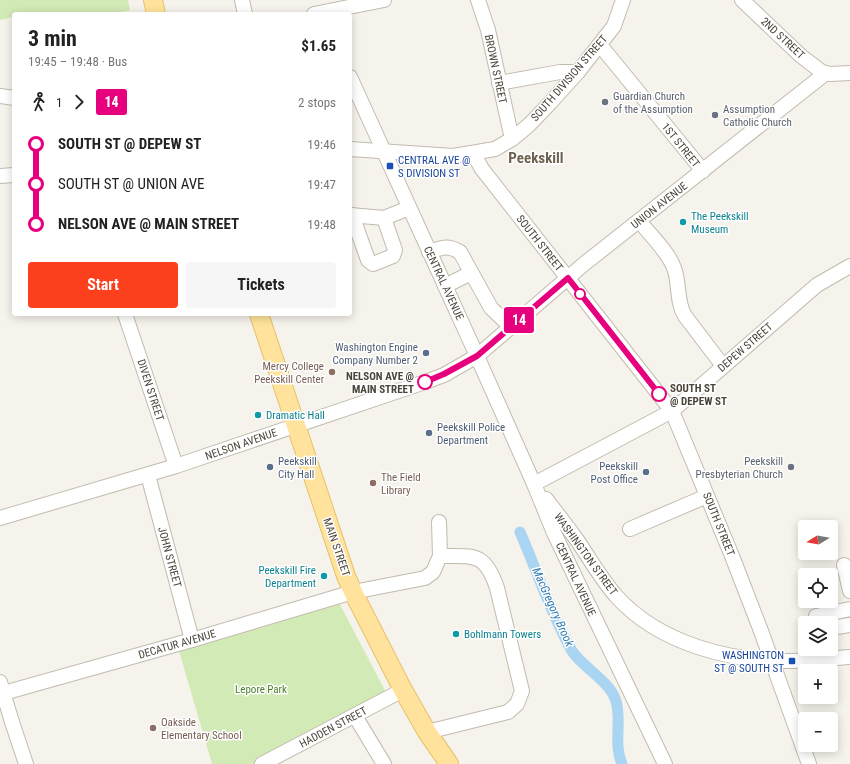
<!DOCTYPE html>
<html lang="en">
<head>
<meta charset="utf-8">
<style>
  :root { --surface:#fff; --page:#f6f6f6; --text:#222; --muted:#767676; --accent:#fc3f1d }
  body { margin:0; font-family:"Roboto Condensed",sans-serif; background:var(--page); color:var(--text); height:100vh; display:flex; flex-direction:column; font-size:15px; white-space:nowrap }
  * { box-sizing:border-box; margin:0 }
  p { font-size:13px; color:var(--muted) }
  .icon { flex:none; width:22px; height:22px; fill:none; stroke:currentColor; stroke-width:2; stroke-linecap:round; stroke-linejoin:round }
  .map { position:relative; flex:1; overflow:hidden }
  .details { position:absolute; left:12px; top:12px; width:340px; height:304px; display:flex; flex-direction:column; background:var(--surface); border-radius:4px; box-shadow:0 2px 10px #0003 }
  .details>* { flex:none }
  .badge { padding:0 8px; border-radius:3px; font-size:14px; line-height:26px }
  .needle { width:26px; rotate:259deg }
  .controls { position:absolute; left:798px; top:520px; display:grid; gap:8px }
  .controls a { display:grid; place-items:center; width:40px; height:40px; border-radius:4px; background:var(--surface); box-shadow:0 2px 10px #0003; font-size:20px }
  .map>.badge { position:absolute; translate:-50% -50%; box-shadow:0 0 0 2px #fff }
  .legs { display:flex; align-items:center; gap:6px; height:44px; padding:0 16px; font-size:13px }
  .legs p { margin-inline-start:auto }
  .overview { display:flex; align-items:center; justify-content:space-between; height:68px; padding:0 16px }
  h1 { font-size:22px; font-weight:700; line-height:30px }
  .primary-button { display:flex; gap:8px; margin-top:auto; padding:8px 16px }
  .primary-button a { flex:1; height:46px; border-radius:4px; background:var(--accent); color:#fff; font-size:16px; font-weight:700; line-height:46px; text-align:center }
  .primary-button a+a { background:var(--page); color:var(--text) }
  ul { padding:0 16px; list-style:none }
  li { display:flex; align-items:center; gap:14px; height:40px; font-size:15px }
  li i { display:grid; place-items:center; width:6px; height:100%; margin:0 5px; background:currentColor }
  li i::after { content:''; width:10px; height:10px; margin:-5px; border:3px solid; border-radius:50%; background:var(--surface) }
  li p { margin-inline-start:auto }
  li:first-child i { background:linear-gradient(#0000 50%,currentColor 0) }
  li:last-child i { background:linear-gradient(currentColor 50%,#0000 0) }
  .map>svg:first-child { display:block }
</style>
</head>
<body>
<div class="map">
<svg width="850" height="764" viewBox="0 0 850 764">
  <rect width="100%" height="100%" fill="#f6f3ec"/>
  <!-- green -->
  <g fill="#d2eab5">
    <polygon points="0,0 128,0 130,10 114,14 14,14 14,17 0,20"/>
    <polygon points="336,597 389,698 261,764 212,764 177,644"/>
  </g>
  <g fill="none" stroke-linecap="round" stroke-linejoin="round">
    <!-- canal -->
    <path stroke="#a9d4f2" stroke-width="11" d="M520,532c17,39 31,82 52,119 10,16 38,30 44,50 6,21 -3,43 6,63"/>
    <!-- minor casing -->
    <g stroke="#c2bbae" stroke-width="16">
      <g id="minor">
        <polyline points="242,0 245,14"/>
        <polyline points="478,0 488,30 512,139"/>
        <polyline points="742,0 801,56 822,72 830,74 850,73"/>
        <polyline points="314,14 384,0"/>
        <polyline points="600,45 703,171"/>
        <polyline points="350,77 477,356 534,484 554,533 665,764"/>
        <polyline points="499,83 560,72 578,72"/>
        <polyline points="0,96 14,98"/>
        <polyline points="350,149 453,156 495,149 512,139 529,125 550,103 578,72 614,26 623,0"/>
        <polyline points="473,153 482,169 672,411 732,556 761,631 809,764"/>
        <polyline points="0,176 14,175"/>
        <polyline points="350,215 384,218 409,208"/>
        <polyline points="352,215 368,260 373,264 393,256 395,250 384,218"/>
        <path d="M639,221c10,12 30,32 35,47 6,15 2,34 11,48l38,50"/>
        <path d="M429,252c14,-5 19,-7 31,0l31,56 20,19"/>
        <polyline points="445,286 471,273"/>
        <polyline points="125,314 176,466"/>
        <polyline points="148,475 192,640"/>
        <polyline points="534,484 672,411 817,285 850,266"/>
        <path d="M546,499c10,13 21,27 31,41 13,19 24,39 40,57 43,47 114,65 175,64 19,0 39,-3 58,-4"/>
        <polyline points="0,518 176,466 425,382 444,375 477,356 584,264 826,73"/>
        <polyline points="630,529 707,496"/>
        <polyline points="844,565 850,591"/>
        <polyline points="817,623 816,616 850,609"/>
        <polyline points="831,628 850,625"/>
        <polyline points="0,682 12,722 26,764"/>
        <polyline points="0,694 192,640 353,592 425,578 433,572 440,556"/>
        <polyline points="355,716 384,764"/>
        <path d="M427,732l81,-20 9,-8 5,-13 -25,-103c-12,-36 -23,-32 -57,-32l-1,-34"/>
        <polyline points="262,764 403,690"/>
      </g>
    </g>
    <!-- major casing -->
    <g stroke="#e6c16a" stroke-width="20">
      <g id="major">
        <polyline points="153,0 156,14"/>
        <polyline points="259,314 346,576 353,592 403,690 427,732 449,764"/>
      </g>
    </g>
    <!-- minor -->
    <use href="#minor" stroke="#fff" stroke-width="14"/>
    <!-- major -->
    <use href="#major" stroke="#ffe39c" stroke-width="18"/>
  </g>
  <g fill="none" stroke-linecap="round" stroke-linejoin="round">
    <!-- line-1 casing -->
    <g stroke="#fff" stroke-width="9">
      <polyline id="line-1" points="425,382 444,374 477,356 568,278 659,394"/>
    </g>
    <!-- line-1 -->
    <use href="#line-1" stroke="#e6007e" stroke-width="6"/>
  </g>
  <!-- markers -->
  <g fill="#6b7280" stroke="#fff" stroke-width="1.5">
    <circle cx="605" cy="102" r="4"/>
    <circle cx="715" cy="115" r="4"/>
    <circle cx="791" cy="467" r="4"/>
  </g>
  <g fill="#1a4fb4" stroke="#fff" stroke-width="1.5">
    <rect x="386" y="162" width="8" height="8" rx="2"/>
    <rect x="788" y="657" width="8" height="8" rx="2"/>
  </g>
  <g fill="#0f9aa8" stroke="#fff" stroke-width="1.5">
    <circle cx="683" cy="222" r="4"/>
    <circle cx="258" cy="415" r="4"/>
    <circle cx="324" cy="576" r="4"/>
    <circle cx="456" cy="634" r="4"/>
  </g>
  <g fill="#fff" stroke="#e6007e" stroke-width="2">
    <circle cx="580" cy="294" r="5"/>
    <circle cx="425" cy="382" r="7"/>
    <circle cx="659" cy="394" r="7"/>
  </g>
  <g fill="#5c6f8a" stroke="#fff" stroke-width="1.5">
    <circle cx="426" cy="353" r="4"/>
    <circle cx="429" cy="433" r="4"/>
    <circle cx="270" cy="467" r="4"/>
    <circle cx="646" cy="472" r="4"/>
  </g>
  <g fill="#8d6e63" stroke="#fff" stroke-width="1.5">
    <circle cx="332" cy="372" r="4"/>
    <circle cx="373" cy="483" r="4"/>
    <circle cx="153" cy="728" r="4"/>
  </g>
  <g text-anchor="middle" stroke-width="3" stroke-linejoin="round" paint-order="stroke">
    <!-- street labels -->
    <g font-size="11" fill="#4b4439" stroke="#fff">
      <text transform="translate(783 38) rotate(43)" y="4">2ND STREET</text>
      <text transform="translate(496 69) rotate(78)" y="4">BROWN STREET</text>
      <text transform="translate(569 78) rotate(-49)" y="4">SOUTH DIVISION STREET</text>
      <text transform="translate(681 145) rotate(51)" y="4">1ST STREET</text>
      <text transform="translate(659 205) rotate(-38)" y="4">UNION AVENUE</text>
      <text transform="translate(540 243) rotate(52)" y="4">SOUTH STREET</text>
      <text transform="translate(444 283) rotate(65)" y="4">CENTRAL AVENUE</text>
      <text transform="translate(745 347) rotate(-41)" y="4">DEPEW STREET</text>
      <text transform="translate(151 390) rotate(72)" y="4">DIVEN STREET</text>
      <text transform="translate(241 444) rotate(-19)" y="4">NELSON AVENUE</text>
      <text transform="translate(719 524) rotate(68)" y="4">SOUTH STREET</text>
      <text transform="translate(337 547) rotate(71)" y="4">MAIN STREET</text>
      <text transform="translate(586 554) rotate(54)" y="4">WASHINGTON STREET</text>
      <text transform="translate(170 557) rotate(75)" y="4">JOHN STREET</text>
      <text transform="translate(576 579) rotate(65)" y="4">CENTRAL AVENUE</text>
      <text transform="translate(177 644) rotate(-16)" y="4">DECATUR AVENUE</text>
      <text transform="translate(333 727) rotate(-28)" y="4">HADDEN STREET</text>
    </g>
    <!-- worship labels -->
    <g font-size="11" fill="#5b616d" stroke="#fff" text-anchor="start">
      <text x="613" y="100">Guardian Church<tspan x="613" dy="13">of the Assumption</tspan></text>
      <text x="723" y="113">Assumption<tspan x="723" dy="13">Catholic Church</tspan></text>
      <text x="783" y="465" text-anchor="end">Peekskill<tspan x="783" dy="13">Presbyterian Church</tspan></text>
    </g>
    <!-- transit labels -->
    <g font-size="11" fill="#164399" stroke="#fff" text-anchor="start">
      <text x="398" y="164">CENTRAL AVE @<tspan x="398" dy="13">S DIVISION ST</tspan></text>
      <text x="784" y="659" text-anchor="end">WASHINGTON<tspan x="784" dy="13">ST @ SOUTH ST</tspan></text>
    </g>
    <!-- culture labels -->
    <g font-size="11" fill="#0d838f" stroke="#fff" text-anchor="start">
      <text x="691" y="220">The Peekskill<tspan x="691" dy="13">Museum</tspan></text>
      <text x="266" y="419">Dramatic Hall</text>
      <text x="316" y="574" text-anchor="end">Peekskill Fire<tspan x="316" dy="13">Department</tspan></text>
      <text x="464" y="638">Bohlmann Towers</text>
    </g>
    <!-- service labels -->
    <g font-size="11" fill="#4e5e75" stroke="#fff" text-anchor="end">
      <text x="418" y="351">Washington Engine<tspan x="418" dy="13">Company Number 2</tspan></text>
      <text x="437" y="431" text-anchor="start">Peekskill Police<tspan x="437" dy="13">Department</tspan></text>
      <text x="278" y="465" text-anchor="start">Peekskill<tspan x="278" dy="13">City Hall</tspan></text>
      <text x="638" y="470">Peekskill<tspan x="638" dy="13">Post Office</tspan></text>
    </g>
    <!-- education labels -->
    <g font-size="11" fill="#785e54" stroke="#fff" text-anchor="start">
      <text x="324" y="370" text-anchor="end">Mercy College<tspan x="324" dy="13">Peekskill Center</tspan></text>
      <text x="381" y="481">The Field<tspan x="381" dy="13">Library</tspan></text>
      <text x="161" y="726">Oakside<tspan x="161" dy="13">Elementary School</tspan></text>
    </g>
    <!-- stop labels -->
    <g font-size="11" font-weight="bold" fill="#4b4439" stroke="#fff" text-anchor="end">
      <text x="414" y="380">NELSON AVE @<tspan x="414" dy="13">MAIN STREET</tspan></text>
      <text x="670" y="392" text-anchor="start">SOUTH ST<tspan x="670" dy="13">@ DEPEW ST</tspan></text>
    </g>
    <!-- park labels -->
    <g font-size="11" fill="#4a7f2a" stroke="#fff">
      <text x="261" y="693">Lepore Park</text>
    </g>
    <!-- water labels -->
    <g font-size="12" font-style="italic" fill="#2e7ab2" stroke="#fff">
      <text transform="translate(553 607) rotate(66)" y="4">MacGregory Brook</text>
    </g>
    <!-- district labels -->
    <g font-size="15" font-weight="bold" fill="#6e6250" stroke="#fff">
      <text x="536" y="163">Peekskill</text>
    </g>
  </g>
</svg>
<div class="controls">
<a><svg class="needle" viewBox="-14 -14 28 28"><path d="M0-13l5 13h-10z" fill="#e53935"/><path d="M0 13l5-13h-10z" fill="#767676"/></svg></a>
<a><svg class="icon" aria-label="locate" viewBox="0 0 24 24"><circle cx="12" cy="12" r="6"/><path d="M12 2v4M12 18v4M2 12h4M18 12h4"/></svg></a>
<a><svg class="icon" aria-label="layers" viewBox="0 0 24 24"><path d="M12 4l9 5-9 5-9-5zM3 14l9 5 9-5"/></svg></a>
<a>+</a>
<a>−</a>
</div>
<b class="badge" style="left:519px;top:320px;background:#e6007e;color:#fff">14</b>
<section class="details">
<div class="overview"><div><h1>3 min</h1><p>19:45 – 19:48 · Bus</p></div><b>$1.65</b></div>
<div class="legs"><svg class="icon" aria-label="walk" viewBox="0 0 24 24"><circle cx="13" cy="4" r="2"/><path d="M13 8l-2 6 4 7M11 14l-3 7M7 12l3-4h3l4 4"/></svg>1<svg class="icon" aria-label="forward" viewBox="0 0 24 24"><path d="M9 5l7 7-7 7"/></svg><b class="badge" style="background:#e6007e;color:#fff">14</b><p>2 stops</p></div>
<ul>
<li><i style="color:#e6007e"></i><b>SOUTH ST @ DEPEW ST</b><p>19:46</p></li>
<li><i style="color:#e6007e"></i><span>SOUTH ST @ UNION AVE</span><p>19:47</p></li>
<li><i style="color:#e6007e"></i><b>NELSON AVE @ MAIN STREET</b><p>19:48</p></li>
</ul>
<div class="primary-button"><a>Start</a><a>Tickets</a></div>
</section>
</div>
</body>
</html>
